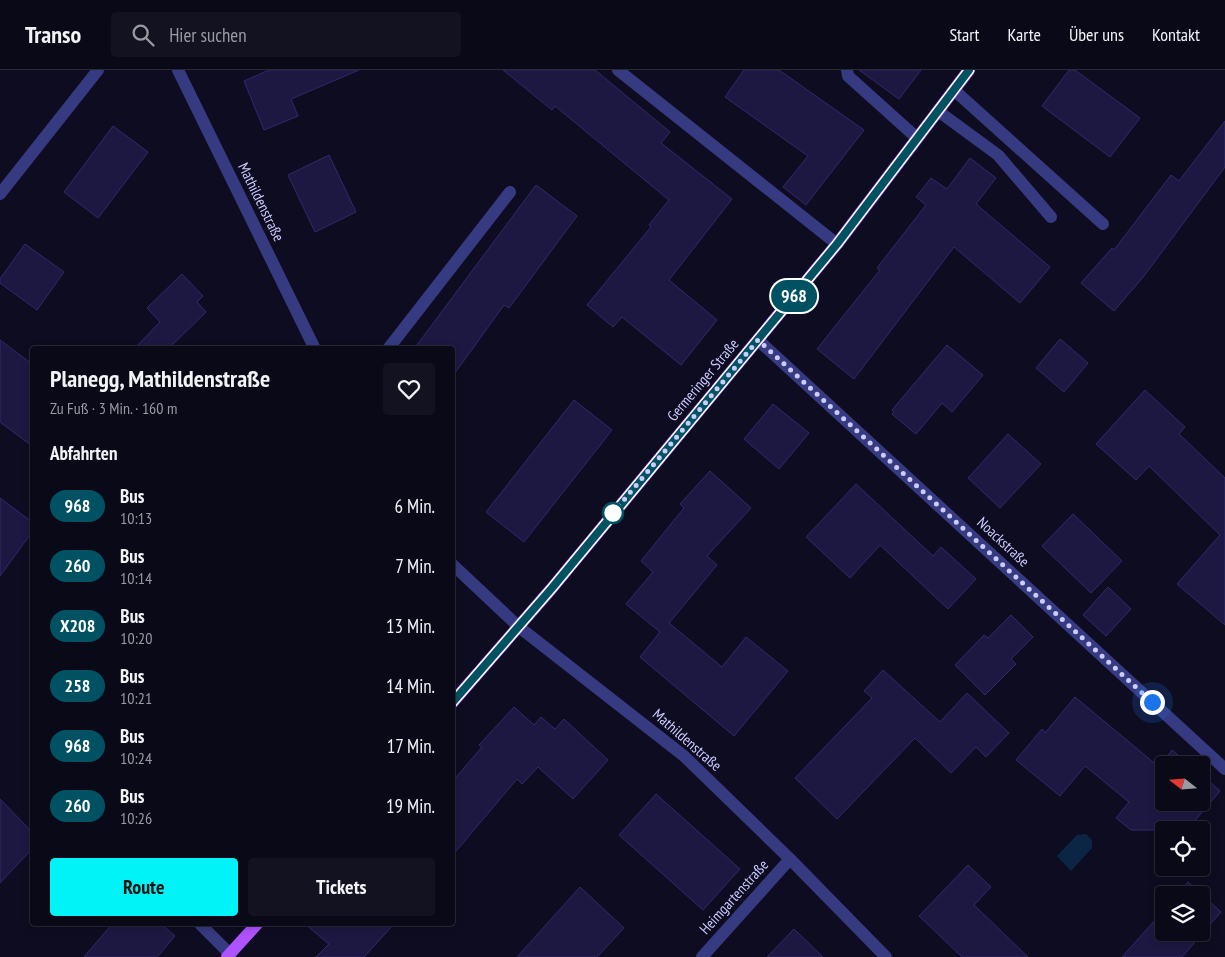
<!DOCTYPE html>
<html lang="de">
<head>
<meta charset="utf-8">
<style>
  :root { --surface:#0a0918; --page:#131221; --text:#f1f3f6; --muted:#999aa2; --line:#2a2a37; --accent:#00f3f6 }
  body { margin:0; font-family:"PT Sans Narrow",sans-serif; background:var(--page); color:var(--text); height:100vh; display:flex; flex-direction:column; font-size:19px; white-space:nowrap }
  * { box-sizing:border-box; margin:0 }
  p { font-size:16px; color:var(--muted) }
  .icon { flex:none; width:28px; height:28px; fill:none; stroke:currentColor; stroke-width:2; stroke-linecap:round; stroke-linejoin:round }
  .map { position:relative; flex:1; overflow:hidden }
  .panel { position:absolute; left:30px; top:276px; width:425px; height:580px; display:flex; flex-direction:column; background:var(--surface); border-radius:5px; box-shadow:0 2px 8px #0003,0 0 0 1px var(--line) }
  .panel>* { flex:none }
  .badge { padding:0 10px; border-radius:16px; font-size:18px; line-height:32px }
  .needle { width:32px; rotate:287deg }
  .tools { position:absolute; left:1155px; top:686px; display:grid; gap:10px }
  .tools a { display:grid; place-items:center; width:55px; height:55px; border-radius:5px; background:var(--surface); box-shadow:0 2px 8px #0003,0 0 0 1px var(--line); font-size:25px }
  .you { position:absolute; width:25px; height:25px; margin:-12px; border:4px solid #fff; border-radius:50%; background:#1a73e8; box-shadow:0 0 0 8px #1a73e833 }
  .map>.badge { position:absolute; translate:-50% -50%; box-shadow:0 0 0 2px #fff }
  h2 { padding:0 20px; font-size:19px; line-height:45px }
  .round { display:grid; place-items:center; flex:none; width:52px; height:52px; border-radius:5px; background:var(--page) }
  .summary { display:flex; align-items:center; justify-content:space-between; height:85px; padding:0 20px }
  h1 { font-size:24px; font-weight:600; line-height:38px }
  .cta { display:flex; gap:10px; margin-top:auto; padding:10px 20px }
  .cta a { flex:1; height:58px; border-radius:5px; background:var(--accent); color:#111; font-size:20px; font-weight:600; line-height:58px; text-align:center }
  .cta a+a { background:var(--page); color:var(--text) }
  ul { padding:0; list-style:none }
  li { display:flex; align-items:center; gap:15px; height:60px; padding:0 20px }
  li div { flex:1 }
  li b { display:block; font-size:19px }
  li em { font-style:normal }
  li .badge { min-width:55px; font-weight:700; text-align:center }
  header { display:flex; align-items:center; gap:30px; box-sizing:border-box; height:70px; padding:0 25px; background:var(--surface); border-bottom:1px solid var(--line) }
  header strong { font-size:24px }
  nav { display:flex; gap:28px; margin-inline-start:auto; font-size:18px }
  .search { width:350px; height:45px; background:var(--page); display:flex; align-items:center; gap:12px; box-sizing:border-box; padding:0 18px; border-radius:5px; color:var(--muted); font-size:19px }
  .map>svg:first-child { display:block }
</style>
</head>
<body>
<header>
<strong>Transo</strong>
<div class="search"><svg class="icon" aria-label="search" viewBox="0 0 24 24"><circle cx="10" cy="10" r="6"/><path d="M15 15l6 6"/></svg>Hier suchen</div>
<nav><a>Start</a><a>Karte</a><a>Über uns</a><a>Kontakt</a></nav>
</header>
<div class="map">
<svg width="1225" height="887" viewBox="0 0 1225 887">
  <rect width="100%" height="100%" fill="#0e0c20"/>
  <!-- water -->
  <polygon fill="#0b2645" points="1086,764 1092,770 1092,778 1071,801 1057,786 1077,765"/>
  <!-- building -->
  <g fill="#1c1841" stroke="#31296e">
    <polygon points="269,0 359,0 291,29 298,46 264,60 244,11"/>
    <polygon points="503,0 595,0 670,62 661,73 732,129 669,210 717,250 681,295 622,247 613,257 587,235 651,157 649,155 669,130 555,36 552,40"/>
    <polygon points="744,0 779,0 864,60 806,135 783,117 808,86 725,27"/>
    <polygon points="859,0 921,0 899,29"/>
    <polygon points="1069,0 1075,0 1140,48 1110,87 1042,36"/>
    <polygon points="1225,51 1225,97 1144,206 1114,241 1081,213 1112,178 1114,180 1171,105 1179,111"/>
    <polygon points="113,56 148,82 98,148 64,122"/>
    <polygon points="329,85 356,142 315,162 288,105"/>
    <polygon points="970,88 996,108 976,134 1050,197 1020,233 954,177 854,309 817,279 880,200 877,198 926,135 916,127 931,108 947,119"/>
    <polygon points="536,115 577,146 509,238 504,235 452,307 452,279 414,279"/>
    <polygon points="25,174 64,202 37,240 0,213 0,209"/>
    <polygon points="182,204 203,226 197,232 206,242 168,279 134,279 160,252 147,238"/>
    <polygon points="1060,269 1088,293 1064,322 1036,298"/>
    <polygon points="0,270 32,294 32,376 0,352"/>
    <polygon points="947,275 983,305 952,342 942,333 916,364 892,344 894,341 892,340"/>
    <polygon points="1145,320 1185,357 1179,364 1225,408 1225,555 1177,514 1220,465 1149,396 1136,410 1096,374"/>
    <polygon points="574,330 612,360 524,472 486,442"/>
    <polygon points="773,334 809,363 779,399 744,369"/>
    <polygon points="1008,364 1041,394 1000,438 968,408"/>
    <polygon points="710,401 751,438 707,486 717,495 669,553 722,597 746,567 788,601 734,666 640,587 660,562 626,534 653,502 641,491 684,438 680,434"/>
    <polygon points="856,414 933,486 941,477 976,509 948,539 880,475 850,508 806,467"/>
    <polygon points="0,428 32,452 32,462 0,506"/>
    <polygon points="1073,444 1122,491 1091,523 1042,476"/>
    <polygon points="1108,517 1131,539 1106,566 1083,545"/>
    <polygon points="1011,545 1033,567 1011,589 1016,594 985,625 955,595 984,565 988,568"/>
    <polygon points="883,600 940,652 967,623 1009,663 986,687 976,677 951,703 915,668 837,749 795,708 872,628 864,621"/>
    <polygon points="1075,627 1159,697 1172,680 1190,695 1164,695 1164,732 1201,732 1201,704 1220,721 1187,760 1131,760 1116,748 1129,732 1085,696 1060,726 1016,690 1042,659 1045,663"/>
    <polygon points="514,637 534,655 541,647 555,659 564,649 608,690 573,729 538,697 522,714 517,709 452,786 452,712 482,677 479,675"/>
    <polygon points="656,724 740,799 703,840 619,765"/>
    <polygon points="0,729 32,762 32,779 0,813"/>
    <polygon points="968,795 991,817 974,835 1028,887 962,887 919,846"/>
    <polygon points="1188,812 1221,842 1182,887 1122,887 1164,840 1164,862 1201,862 1201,825 1177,825"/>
    <polygon points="580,817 624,858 597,887 517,887"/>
    <polygon points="112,854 161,854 175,866 157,887 84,887"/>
    <polygon points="305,854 394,854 364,887 316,887 329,874"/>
    <polygon points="794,859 823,887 767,887"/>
  </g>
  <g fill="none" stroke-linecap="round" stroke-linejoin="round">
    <!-- minor -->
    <g stroke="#363a80" stroke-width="12">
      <polyline points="178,0 315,279"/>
      <polyline points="618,0 837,174"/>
      <polyline points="847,0 848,6 917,68"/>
      <polyline points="954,20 1103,154"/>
      <polyline points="938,41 998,85 1051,147"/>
      <polyline points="0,124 98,0"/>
      <polyline points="758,270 1225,699"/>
      <polyline points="388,279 510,122"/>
      <polyline points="452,494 519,557 684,686 790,789 886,887"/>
      <polyline points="200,854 230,884"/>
      <polyline points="702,887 790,789"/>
    </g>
    <!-- major -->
    <g stroke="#af52ff" stroke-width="12">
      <polyline points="452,633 552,518 837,174 969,0"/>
      <polyline points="227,887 257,854"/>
    </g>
  </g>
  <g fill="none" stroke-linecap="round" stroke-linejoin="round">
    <!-- line casing -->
    <g stroke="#fff" stroke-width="11">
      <polyline id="line" points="452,633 552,518 837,174 969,0"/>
    </g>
    <!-- line -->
    <use href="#line" stroke="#005262" stroke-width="8"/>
    <!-- walk -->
    <polyline stroke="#cccbff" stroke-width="5" stroke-dasharray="0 9" points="613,443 758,270 1152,632"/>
  </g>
  <!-- markers -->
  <circle fill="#fff" stroke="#005262" stroke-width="2.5" cx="613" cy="443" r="10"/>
  <g text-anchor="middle" stroke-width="5" stroke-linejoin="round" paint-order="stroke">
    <!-- street labels -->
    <g font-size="15" fill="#cccbff" stroke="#0e0c20">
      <text transform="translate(261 132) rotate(64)" y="5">Mathildenstraße</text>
      <text transform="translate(703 310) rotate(-50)" y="5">Germeringer Straße</text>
      <text transform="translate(1003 472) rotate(43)" y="5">Noackstraße</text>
      <text transform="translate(687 670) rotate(41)" y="5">Mathildenstraße</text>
      <text transform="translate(734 827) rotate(-48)" y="5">Heimgartenstraße</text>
    </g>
  </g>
</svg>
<div class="tools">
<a><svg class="needle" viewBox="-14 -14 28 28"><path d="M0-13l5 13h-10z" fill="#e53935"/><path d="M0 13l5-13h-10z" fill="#999aa2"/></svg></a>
<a><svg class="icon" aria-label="locate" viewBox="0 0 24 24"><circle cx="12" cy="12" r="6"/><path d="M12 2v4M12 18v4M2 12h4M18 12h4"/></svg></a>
<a><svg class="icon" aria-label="layers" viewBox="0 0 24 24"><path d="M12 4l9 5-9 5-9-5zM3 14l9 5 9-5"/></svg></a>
</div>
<div class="you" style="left:1152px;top:632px"></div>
<b class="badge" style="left:794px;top:226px;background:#005262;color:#fff">968</b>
<section class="panel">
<div class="summary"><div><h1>Planegg, Mathildenstraße</h1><p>Zu Fuß · 3 Min. · 160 m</p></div><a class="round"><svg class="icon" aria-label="heart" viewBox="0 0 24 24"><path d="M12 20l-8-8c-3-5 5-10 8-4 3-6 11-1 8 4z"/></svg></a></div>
<h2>Abfahrten</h2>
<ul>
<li><span class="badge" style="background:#005262;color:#fff">968</span><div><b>Bus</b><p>10:13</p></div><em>6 Min.</em></li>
<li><span class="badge" style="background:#005262;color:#fff">260</span><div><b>Bus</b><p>10:14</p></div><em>7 Min.</em></li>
<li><span class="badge" style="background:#005262;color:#fff">X208</span><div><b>Bus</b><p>10:20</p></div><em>13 Min.</em></li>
<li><span class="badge" style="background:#005262;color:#fff">258</span><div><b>Bus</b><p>10:21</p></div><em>14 Min.</em></li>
<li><span class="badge" style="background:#005262;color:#fff">968</span><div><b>Bus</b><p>10:24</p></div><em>17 Min.</em></li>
<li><span class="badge" style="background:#005262;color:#fff">260</span><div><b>Bus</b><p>10:26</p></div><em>19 Min.</em></li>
</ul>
<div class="cta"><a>Route</a><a>Tickets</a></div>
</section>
</div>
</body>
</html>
